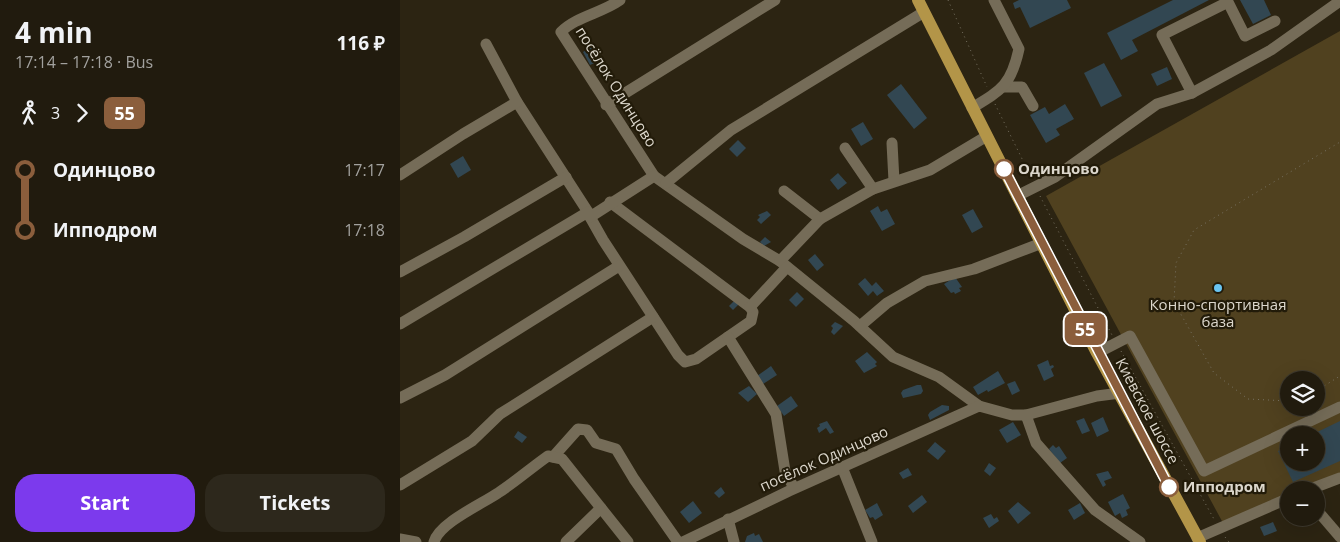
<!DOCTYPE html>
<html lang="en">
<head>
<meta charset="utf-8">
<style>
  :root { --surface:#211b0e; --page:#2d281c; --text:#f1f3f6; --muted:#a2a19e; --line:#3e392e; --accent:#7c3aed }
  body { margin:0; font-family:"Open Sans",sans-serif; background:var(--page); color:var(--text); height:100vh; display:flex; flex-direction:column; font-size:19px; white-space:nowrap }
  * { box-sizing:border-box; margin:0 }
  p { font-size:16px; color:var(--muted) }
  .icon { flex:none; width:28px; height:28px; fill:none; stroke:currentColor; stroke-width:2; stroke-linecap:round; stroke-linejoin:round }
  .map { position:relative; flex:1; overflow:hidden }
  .side { display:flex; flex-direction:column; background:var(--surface); width:400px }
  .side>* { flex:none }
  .badge { padding:0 10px; border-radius:8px; font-size:18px; line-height:32px }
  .buttons { position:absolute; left:880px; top:371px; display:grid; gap:10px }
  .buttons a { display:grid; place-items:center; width:45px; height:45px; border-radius:50%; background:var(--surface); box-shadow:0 5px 20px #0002,0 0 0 1px var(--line); font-size:25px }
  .map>.badge { position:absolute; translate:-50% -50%; box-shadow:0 0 0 2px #fff }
  .legs { display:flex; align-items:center; gap:8px; height:55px; padding:0 15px; font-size:16px }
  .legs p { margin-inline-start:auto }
  .overview { display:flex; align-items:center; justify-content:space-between; height:85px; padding:0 15px }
  h1 { font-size:28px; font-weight:700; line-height:38px }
  .cta { display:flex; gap:10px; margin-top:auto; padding:10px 15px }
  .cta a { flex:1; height:58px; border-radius:20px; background:var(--accent); color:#fff; font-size:20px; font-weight:700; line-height:58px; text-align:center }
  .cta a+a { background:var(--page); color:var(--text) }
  ul { padding:0 15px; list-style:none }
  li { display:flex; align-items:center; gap:18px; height:60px; font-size:19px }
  li i { display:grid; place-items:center; width:8px; height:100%; margin:0 6px; background:currentColor }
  li i::after { content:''; width:12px; height:12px; margin:-6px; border:4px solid; border-radius:50%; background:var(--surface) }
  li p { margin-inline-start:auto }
  li:first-child i { background:linear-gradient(#0000 50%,currentColor 0) }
  li:last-child i { background:linear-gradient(currentColor 50%,#0000 0) }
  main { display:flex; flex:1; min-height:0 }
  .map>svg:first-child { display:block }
</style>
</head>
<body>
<main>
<section class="side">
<div class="overview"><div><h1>4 min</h1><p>17:14 – 17:18 · Bus</p></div><b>116 ₽</b></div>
<div class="legs"><svg class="icon" aria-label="walk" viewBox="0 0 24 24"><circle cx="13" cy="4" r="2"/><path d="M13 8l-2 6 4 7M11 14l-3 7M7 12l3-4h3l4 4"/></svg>3<svg class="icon" aria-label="forward" viewBox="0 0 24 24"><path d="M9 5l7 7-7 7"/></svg><b class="badge" style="background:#8b5e3c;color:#fff">55</b></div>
<ul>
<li><i style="color:#8b5e3c"></i><b>Одинцово</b><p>17:17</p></li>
<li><i style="color:#8b5e3c"></i><b>Ипподром</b><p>17:18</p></li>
</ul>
<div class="cta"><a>Start</a><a>Tickets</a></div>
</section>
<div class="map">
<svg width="940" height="542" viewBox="0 0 940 542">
  <rect width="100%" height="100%" fill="#2c2412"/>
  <!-- green -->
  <path fill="#50411f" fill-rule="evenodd" d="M940,31v443l-37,16h-14v6l-66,27 -177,-327zM889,380h27v28h-27zM889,435h27v27h-27z"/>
  <!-- building -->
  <g fill="#324752">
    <polygon points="619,0 667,0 671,8 630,28 620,7 615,9 613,3"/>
    <polygon points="773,0 809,0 732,40 738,51 721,60 707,33"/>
    <polygon points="840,0 864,0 871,15 853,24"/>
    <polygon points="191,47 199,61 190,65 183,52"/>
    <polygon points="704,63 722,96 701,107 684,73"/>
    <polygon points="767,67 772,79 757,86 751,74"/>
    <polygon points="501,84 527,118 514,129 487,95"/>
    <polygon points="665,104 674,119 656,129 660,135 646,143 630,115 645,107 649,114"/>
    <polygon points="463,122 473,139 461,146 451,129"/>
    <polygon points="338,140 346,148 337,157 329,149"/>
    <polygon points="63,156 71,170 58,178 50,164"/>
    <polygon points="438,173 447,183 438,190 430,180"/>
    <polygon points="478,206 481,212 487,209 495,224 482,231 470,211"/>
    <polygon points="573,209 583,227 572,233 562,215"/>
    <polygon points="367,211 371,215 361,224 357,220 360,217 358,215"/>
    <polygon points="365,237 371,242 364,246 360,242"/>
    <polygon points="415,254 424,265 417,271 408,260"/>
    <polygon points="555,277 562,287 559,288 561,291 555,294 554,292 551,293 544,284"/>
    <polygon points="465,278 472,286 476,282 484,291 477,296 473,291 468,296 458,284"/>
    <polygon points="397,292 404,299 396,307 389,300"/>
    <polygon points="336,299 340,303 333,310 329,306"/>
    <polygon points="435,322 443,326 434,335 431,332 433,328 431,326"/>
    <polygon points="467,352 477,362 475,364 477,366 464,373 455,361"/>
    <polygon points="648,360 650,366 653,365 654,367 651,369 654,376 644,381 637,365"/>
    <polygon points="371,366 377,375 363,384 357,376"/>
    <polygon points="598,371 605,383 588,392 587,390 578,395 573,387"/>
    <polygon points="615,381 620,391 612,395 607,384"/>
    <polygon points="517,385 521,385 523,391 521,394 503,398 501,393 503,390"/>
    <polygon points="349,386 357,394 348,402 338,393"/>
    <polygon points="391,396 398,406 384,416 377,406"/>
    <polygon points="542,405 549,406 549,410 530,420 528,415 530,412"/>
    <polygon points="703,417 709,431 697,437 691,423"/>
    <polygon points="684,418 690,431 682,434 676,421"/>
    <polygon points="427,421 434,432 430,434 426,428 419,433 417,428 420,426 419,424"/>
    <polygon points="940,421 940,461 893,482 878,451 889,446 889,462 916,462 916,435 911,435"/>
    <polygon points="613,422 621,435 607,443 599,430"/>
    <polygon points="118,431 127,437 122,443 114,437"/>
    <polygon points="535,442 546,451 538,460 527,451"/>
    <polygon points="653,445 656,448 659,446 667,458 660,463 649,449"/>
    <polygon points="589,463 596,468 590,476 584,471"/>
    <polygon points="508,468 512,475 503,479 499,473"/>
    <polygon points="708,471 712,478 704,481 706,485 703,487 696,474"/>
    <polygon points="321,487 325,493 319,498 314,493"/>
    <polygon points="723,494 730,508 726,510 728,515 722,518 720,513 715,516 708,502"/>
    <polygon points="522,495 527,502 513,513 508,506"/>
    <polygon points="293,501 302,513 289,523 280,512"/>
    <polygon points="618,502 631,513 618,524 608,511"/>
    <polygon points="477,503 483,515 475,520 473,517 470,518 465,510"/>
    <polygon points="680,503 685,513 674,520 668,510"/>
    <polygon points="591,514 594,519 597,517 599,521 589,528 583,518"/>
    <polygon points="873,522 877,531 864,536 860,527"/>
    <polygon points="354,533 355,536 359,534 363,542 345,542 347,536"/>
  </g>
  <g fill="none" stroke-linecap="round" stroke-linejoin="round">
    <!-- path -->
    <g stroke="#787263" stroke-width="1" stroke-dasharray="1 4" stroke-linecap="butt">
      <polyline points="548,0 587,87"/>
      <polyline points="595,104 631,177"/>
      <polyline points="640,196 712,335"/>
      <polyline points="721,351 815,521"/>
      <polyline points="916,391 940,376"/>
      <polyline points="889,401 848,399 814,373 774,302 776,263 794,230 940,142"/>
      <polyline points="825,537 829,542"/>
    </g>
    <!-- minor -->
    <g stroke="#756c58" stroke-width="11">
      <path d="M220,0c-18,13 -45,17 -59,32l93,144 89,63 37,22 74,60 39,36 46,20 40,29"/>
      <polyline points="604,87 622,87 633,106"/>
      <polyline points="792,93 762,35 828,2 845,36 875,21"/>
      <polyline points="117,102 188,212"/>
      <polyline points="206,105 375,0"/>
      <path d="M572,108c30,-18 39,-23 47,-59l-25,-49"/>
      <polyline points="492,143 494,181"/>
      <polyline points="445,148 473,189"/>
      <polyline points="0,175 63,134 117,102 86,44"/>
      <polyline points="266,183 331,130 524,12"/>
      <polyline points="384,191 420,219"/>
      <polyline points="617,196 655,177 757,104 792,93 871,50 940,1"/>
      <polyline points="190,217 203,240 278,355 285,362 296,359 351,321 353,312 350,307 210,202"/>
      <polyline points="380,261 420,219 473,189 530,170 587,136"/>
      <polyline points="0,272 64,237 166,177"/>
      <polyline points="350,307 387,267"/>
      <polyline points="0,324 188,212 190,217 254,176"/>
      <polyline points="460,326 487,303 525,281 574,269 642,243"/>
      <polyline points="328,337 376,414 385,471 394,488"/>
      <polyline points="697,353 730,336 804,471 940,407"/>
      <polyline points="0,398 45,375 219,266"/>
      <polyline points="626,415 636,443 695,510 740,542"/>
      <polyline points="153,457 178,429 187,430 196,443 216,449 234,479 278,542"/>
      <polyline points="442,467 472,542"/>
      <polyline points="0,485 72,441 100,414 253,317"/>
      <polyline points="908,490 940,478"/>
      <polyline points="916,509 940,537"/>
      <polyline points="328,519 334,542"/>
      <polyline points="797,538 889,498"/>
      <polyline points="0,539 16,542"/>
      <path d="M34,542c5,-19 48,-38 64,-49 17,-11 33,-25 50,-37l14,3 66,83"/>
      <polyline points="166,542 201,508"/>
      <polyline points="283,542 389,491 579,406 612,415 626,415 697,396 720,393"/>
    </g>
    <!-- major -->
    <polyline stroke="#b39548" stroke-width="12" points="518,0 697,353 800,542"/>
  </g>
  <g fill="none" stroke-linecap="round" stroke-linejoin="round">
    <!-- line-1 casing -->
    <g stroke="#fff" stroke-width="11">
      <polyline id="line-1" points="604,169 769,487"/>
    </g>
    <!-- line-1 -->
    <use href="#line-1" stroke="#8b5e3c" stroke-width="8"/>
  </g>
  <!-- markers -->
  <g fill="#fff" stroke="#8b5e3c" stroke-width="2.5">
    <circle cx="604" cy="169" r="9"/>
    <circle cx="769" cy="487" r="9"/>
  </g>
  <circle fill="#69c4f1" stroke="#221b09" stroke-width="2" cx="818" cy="288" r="5"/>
  <g text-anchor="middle" stroke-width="4.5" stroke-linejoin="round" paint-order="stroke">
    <!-- street labels -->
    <g font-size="15" fill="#dcd7cc" stroke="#221b09">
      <text transform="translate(216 87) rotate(58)" y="5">посёлок Одинцово</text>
      <text transform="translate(747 411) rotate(62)" y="5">Киевское шоссе</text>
      <text transform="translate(424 459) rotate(-24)" y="5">посёлок Одинцово</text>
    </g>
    <!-- stop labels -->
    <g font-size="15" font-weight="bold" fill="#dcd7cc" stroke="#221b09" text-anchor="start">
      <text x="618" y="174">Одинцово</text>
      <text x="783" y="492">Ипподром</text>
    </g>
    <!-- poi labels -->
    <g font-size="15" fill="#dcd7cc" stroke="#221b09">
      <text x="818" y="310">Конно-спортивная<tspan x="818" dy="17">база</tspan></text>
    </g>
  </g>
</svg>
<div class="buttons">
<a><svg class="icon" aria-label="layers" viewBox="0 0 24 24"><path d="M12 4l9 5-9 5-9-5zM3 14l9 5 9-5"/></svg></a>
<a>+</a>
<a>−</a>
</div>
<b class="badge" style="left:685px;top:329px;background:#8b5e3c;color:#fff">55</b>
</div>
</main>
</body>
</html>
